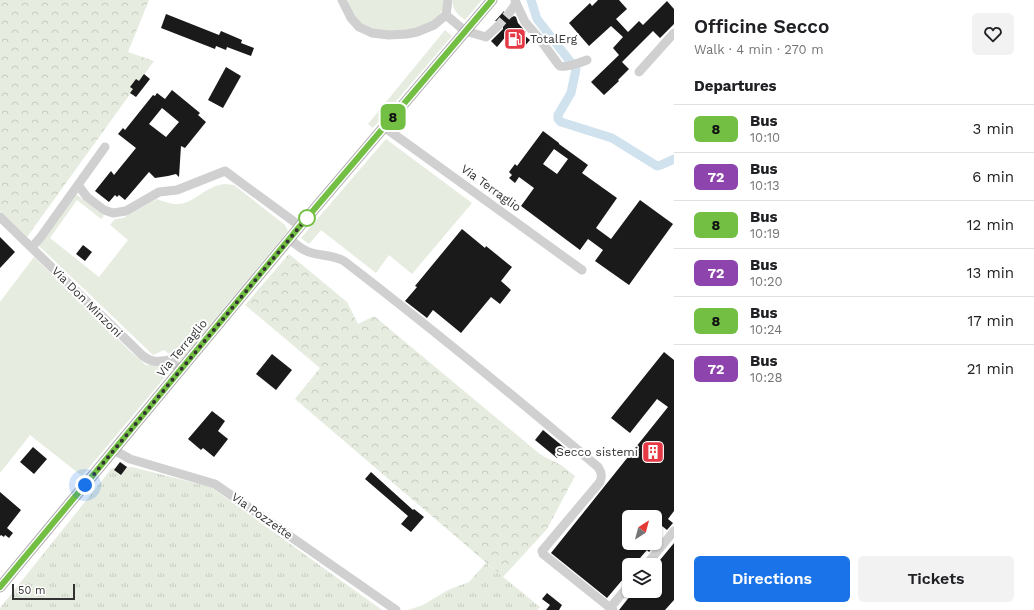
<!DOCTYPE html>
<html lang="en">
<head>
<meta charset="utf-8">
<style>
  :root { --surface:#fff; --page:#f2f2f2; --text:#202124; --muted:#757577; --line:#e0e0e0; --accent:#1a73e8 }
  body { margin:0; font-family:"Work Sans",sans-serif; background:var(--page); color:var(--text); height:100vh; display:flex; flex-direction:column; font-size:15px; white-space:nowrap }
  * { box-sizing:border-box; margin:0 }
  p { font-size:13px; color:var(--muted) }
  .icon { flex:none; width:22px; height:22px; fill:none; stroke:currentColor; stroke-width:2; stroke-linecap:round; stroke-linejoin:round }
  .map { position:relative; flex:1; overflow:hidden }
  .details { display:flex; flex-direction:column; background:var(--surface); width:360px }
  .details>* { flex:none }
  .badge { padding:0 8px; border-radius:6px; font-size:14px; line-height:26px }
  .needle { width:26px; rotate:36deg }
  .tools { position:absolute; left:622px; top:510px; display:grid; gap:8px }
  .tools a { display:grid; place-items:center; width:40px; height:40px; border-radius:6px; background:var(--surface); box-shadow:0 1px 3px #0004; font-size:20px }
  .scale { position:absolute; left:12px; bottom:10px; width:63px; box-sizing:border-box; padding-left:4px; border:2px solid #333; border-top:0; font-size:11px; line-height:14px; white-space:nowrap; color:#333; -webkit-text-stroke:3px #fff; paint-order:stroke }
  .you { position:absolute; width:20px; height:20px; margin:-10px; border:3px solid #fff; border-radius:50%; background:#1a73e8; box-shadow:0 0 0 6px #1a73e833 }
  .map>.badge { position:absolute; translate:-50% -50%; box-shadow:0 0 0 2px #fff }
  h2 { padding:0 20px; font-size:15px; line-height:36px }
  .round { display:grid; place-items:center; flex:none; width:42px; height:42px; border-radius:6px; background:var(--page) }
  .head { display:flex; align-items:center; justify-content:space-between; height:68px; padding:0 20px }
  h1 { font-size:19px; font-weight:600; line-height:30px }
  .action { display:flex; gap:8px; margin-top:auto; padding:8px 20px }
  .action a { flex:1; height:46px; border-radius:6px; background:var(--accent); color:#fff; font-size:16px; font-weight:600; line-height:46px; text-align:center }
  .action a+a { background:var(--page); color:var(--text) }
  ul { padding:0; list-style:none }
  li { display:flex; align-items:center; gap:12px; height:48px; padding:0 20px; border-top:1px solid var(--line) }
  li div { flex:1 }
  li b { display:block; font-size:15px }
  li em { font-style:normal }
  li .badge { min-width:44px; font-weight:700; text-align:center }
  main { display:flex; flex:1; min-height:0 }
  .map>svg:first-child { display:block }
</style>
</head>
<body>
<main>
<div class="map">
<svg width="674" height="610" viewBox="0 0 674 610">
  <defs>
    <pattern id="forest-crowns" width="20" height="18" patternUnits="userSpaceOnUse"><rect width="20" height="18" fill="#e6ecdf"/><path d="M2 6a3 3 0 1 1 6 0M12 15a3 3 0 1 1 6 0" fill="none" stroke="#c6cbc0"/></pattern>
    <pattern id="park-tufts" width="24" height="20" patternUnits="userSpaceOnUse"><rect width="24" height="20" fill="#e6ecdf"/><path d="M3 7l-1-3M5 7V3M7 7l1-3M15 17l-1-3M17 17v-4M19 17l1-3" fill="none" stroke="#c6cbc0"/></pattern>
  </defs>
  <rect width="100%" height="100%" fill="#fff"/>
  <!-- green -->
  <g fill="#e6ecdf">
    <path d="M348,0h97c-2,6 -3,13 -7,17 -14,14 -54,19 -71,10 -11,-6 -17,-16 -19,-27z"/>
    <path d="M453,0h29l-17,20c-7,-5 -13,-10 -12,-20z"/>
    <polygon points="445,30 452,36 373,128 368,124"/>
    <polygon points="386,139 472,203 412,274 389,255 376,273 321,230 309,244 301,238"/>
    <path d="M225,184l9,1 51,40 3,6 -107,129 -3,1 -14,-11 -11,5 -115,-110 38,-51 28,22 -3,3 -24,-19 -27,38 49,39 29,-37 -18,-15 5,-6 8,-1 34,-19c6,2 12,5 19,5 18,1 28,-18 49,-20z"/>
    <polygon points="34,257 131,352 146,365 166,365 169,368 170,371 82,476 30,435 0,473 0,302"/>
  </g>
  <!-- forest -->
  <g fill="url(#forest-crowns)">
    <polygon points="0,0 149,0 128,52 154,61 27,237 0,211"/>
    <polygon points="289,254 347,302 358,324 374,316 541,455 561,465 575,476 547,529 503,577 295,399 320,368 245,305"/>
  </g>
  <!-- park -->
  <g fill="url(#park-tufts)">
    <polygon points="132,467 211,487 382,610 0,610 0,608 112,468"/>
    <polygon points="486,563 540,607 537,610 408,610 423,605 448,590 469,582"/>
  </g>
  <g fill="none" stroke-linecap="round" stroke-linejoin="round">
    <!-- canal -->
    <polyline stroke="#cfe2ee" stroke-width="9" points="531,0 537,19 576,69 571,93 558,115 558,119 561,122 612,138 657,166 661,165 674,159"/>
  </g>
  <!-- building -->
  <g fill="#1a1a1a" fill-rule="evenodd">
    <polygon points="598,0 619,0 627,9 616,19 628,32 639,21 643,25 667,1 674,9 674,24 660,38 653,31 622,62 629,69 618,80 619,81 604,95 591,82 619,55 613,48 623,37 611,26 589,46 569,23 590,3 592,6"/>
    <polygon points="504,11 504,14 507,17 510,18 514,16 516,17 518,23 526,32 524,35 530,40 523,48 507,35 497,47 491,41 503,29 503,26 501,23 498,21 495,21"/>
    <polygon points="166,14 219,35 221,31 242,40 241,43 254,48 251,56 227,47 226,50 216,46 215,49 161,28"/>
    <polygon points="226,67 241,76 223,108 208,100"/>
    <polygon points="144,74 150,79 136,97 130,93 133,89 130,87 136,79 139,81"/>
    <path d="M172,90l28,23 -2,2 8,7 -21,26 -4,-2 -2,31 -3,-3 -8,2 -13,2 -6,-6 -24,28 -6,-5 -2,2 -2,-2 -6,7 -14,-11 16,-20 3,4 22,-27 -18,-14 5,-6 2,2 28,-35 2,1 2,-3 8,6zM162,108l17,14 -13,15 -17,-13z"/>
    <path d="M543,131l16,12v1l29,21 -6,8 35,25 -21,30 15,11 29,-39 33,24 -44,61 -34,-24 8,-11 -15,-11 -8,11 -59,-44 13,-18 -15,-11 -4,6 -6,-5 3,-3 -3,-3 6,-8 2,2zM554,149l14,10 -11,15 -14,-10z"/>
    <polygon points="462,229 485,248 486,246 512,267 501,281 511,290 500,304 491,297 461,333 433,310 427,318 405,301 417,287 415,286"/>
    <polygon points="0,237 15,252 0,268"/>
    <polygon points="83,245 92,252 85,261 76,254"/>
    <polygon points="664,352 674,360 674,511 668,519 673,523 667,530 662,526 655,535 655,517 629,517 629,543 656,543 649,552 647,550 634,565 629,565 629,572 607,598 551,553 668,407 657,399 630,433 611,418"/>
    <polygon points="272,354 292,370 276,390 256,374"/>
    <polygon points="212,411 225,421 218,431 228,439 214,457 203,448 201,450 188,439"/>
    <polygon points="543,430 565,448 557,458 535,440"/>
    <polygon points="33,447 47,459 34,474 20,462"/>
    <polygon points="120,462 127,467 121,475 114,470"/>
    <polygon points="371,472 413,510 414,509 424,517 411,532 401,524 408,516 365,479"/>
    <polygon points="0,492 21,510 7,528 13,533 9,538 5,535 4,537 1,535 0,536"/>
    <polygon points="674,543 674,600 665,610 619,610 634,591 655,591 655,566"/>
    <polygon points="547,593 562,605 559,610 546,610 550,605 542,599"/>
  </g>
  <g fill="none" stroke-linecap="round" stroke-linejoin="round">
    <!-- minor-tunnel -->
    <polyline stroke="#d6d6d6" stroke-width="9" stroke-dasharray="9 4.5" stroke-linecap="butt" points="497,27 510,12"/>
    <!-- minor -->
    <g stroke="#d0d0d0" stroke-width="9">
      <polyline points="342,0 351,18 359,27 372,33 389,35 407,34 417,32 434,25 446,15 448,0"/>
      <path d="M516,3l9,19 14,16 19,26c1,1 1,2 2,2 5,2 22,-4 27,-6"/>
      <polyline points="510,12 516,3 515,0"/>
      <polyline points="446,15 465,31 486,37 497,27"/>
      <polyline points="639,72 674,33"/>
      <polyline points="384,127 582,270"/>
      <polyline points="78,185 87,197 104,210 113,213 126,211 159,192 177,190 225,171 300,226"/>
      <path d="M0,217l143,139c10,7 14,6 26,4l12,10"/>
      <path d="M290,239c6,6 14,12 22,14 11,3 22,2 32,8 86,66 171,136 254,206 4,6 4,9 2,15l-58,69 1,3 70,56"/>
      <polyline points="32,247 40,238 105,147"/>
      <polyline points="114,450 130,459 215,484 396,610"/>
      <polyline points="646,565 674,531"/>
      <polyline points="610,608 629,585"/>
    </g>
    <!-- major -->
    <polyline stroke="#ababab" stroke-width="11" points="0,587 300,226 492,0"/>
  </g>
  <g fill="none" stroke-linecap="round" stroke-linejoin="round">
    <!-- line casing -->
    <g stroke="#fff" stroke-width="9">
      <polyline id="line" points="0,587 300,226 492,0"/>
    </g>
    <!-- line -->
    <use href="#line" stroke="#72bf44" stroke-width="6"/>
    <!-- walk -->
    <polyline stroke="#333" stroke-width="4" stroke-dasharray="0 7.2" points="85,485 307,218"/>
  </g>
  <!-- icons -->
  <defs>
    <g id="fuel-square" transform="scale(1.15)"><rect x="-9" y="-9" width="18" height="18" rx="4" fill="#e63946" stroke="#fff"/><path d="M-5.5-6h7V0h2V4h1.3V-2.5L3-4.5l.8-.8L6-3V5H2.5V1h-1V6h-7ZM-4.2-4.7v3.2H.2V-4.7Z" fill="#fff"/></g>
    <g id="building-square" transform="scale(1.15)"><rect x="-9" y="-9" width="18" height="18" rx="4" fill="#e63946" stroke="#fff"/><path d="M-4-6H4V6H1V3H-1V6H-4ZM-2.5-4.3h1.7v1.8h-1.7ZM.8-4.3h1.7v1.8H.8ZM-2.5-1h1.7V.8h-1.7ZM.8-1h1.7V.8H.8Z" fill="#fff"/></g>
  </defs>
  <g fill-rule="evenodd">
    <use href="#fuel-square" x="515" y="39"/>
    <use href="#building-square" x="653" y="452"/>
  </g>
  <!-- markers -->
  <circle fill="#fff" stroke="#72bf44" stroke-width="2" cx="307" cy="218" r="8"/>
  <g text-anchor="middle" stroke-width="4" stroke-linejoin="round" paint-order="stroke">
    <!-- poi labels -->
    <g font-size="12" fill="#333" stroke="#fff" text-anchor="start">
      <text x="530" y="43">TotalErg</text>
      <text x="638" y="456" text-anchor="end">Secco sistemi</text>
    </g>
    <!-- street labels -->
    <g font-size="12" fill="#333" stroke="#fff">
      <text transform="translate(491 188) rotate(36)" y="4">Via Terraglio</text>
      <text transform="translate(87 302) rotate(45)" y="4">Via Don Minzoni</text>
      <text transform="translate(182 348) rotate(-50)" y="4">Via Terraglio</text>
      <text transform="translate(262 516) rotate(35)" y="4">Via Pozzette</text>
    </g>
  </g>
</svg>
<div class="tools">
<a><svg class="needle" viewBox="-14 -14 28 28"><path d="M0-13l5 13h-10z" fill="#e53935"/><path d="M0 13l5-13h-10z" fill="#757577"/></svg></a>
<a><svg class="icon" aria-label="layers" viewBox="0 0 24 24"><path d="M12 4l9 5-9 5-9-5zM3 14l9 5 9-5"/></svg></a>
</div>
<div class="scale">50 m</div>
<div class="you" style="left:85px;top:485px"></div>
<b class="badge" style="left:393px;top:117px;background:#72bf44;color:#111">8</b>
</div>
<section class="details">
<div class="head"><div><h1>Officine Secco</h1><p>Walk · 4 min · 270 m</p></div><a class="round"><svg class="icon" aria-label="heart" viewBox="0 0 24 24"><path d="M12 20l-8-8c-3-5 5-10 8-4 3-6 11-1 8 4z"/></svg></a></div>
<h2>Departures</h2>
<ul>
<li><span class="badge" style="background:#72bf44;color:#111">8</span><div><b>Bus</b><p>10:10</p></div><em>3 min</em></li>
<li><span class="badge" style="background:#8e44ad;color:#fff">72</span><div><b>Bus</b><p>10:13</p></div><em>6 min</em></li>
<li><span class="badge" style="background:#72bf44;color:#111">8</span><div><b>Bus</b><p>10:19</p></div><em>12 min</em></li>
<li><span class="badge" style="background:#8e44ad;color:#fff">72</span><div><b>Bus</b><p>10:20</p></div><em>13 min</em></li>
<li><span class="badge" style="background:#72bf44;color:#111">8</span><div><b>Bus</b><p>10:24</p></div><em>17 min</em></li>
<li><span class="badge" style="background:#8e44ad;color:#fff">72</span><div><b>Bus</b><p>10:28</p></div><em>21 min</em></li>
</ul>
<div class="action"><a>Directions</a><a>Tickets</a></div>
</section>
</main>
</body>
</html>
